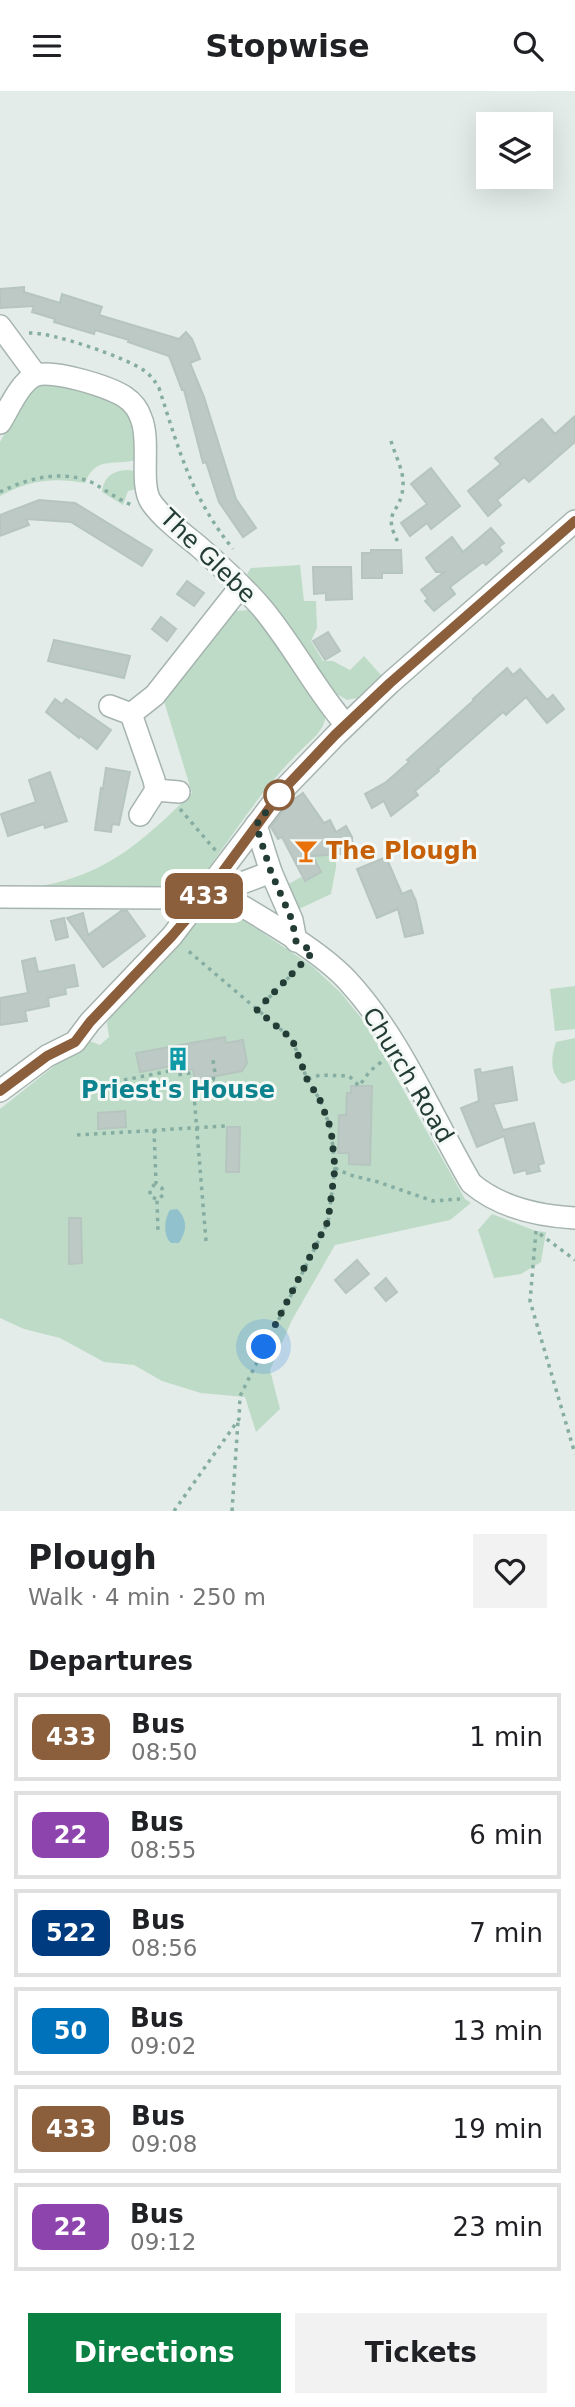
<!DOCTYPE html>
<html lang="en">
<head>
<meta charset="utf-8">
<style>
  :root { --surface:#fff; --page:#f2f2f2; --text:#202124; --muted:#757577; --line:#e0e0e0; --accent:#0b8043 }
  body { margin:0; font-family:"DejaVu Sans",sans-serif; background:var(--page); color:var(--text); height:100vh; display:flex; flex-direction:column; font-size:26px; white-space:nowrap }
  * { box-sizing:border-box; margin:0 }
  p { font-size:23px; color:var(--muted) }
  .icon { flex:none; width:38px; height:38px; fill:none; stroke:currentColor; stroke-width:2; stroke-linecap:round; stroke-linejoin:round }
  .map { position:relative; height:1420px; overflow:hidden }
  .drawer { display:flex; flex-direction:column; background:var(--surface); flex:1 }
  .drawer>* { flex:none }
  .badge { padding:0 14px; border-radius:10px; font-size:24px; line-height:46px }
  .tools { position:absolute; left:476px; top:21px; display:grid; gap:14px }
  .tools a { display:grid; place-items:center; width:77px; height:77px; border-radius:0px; background:var(--surface); box-shadow:0 7px 28px #0002; font-size:35px }
  .you { position:absolute; width:35px; height:35px; margin:-18px; border:5px solid #fff; border-radius:50%; background:#1a73e8; box-shadow:0 0 0 10px #1a73e833 }
  .map>.badge { position:absolute; translate:-50% -50%; box-shadow:0 0 0 4px #fff }
  h2 { padding:0 28px; font-size:26px; line-height:63px }
  .round { display:grid; place-items:center; flex:none; width:74px; height:74px; border-radius:0px; background:var(--page) }
  .overview { display:flex; align-items:center; justify-content:space-between; height:119px; padding:0 28px }
  h1 { font-size:33px; font-weight:700; line-height:52px }
  .cta { display:flex; gap:14px; margin-top:auto; padding:14px 28px }
  .cta a { flex:1; height:80px; border-radius:0px; background:var(--accent); color:#fff; font-size:28px; font-weight:700; line-height:80px; text-align:center }
  .cta a+a { background:var(--page); color:var(--text) }
  ul { padding:0; list-style:none }
  li { display:flex; align-items:center; gap:21px; height:88px; margin:0 14px 10px; padding:0 14px; border:4px solid var(--line); border-radius:0px }
  li div { flex:1 }
  li b { display:block; font-size:26px }
  li em { font-style:normal }
  li .badge { min-width:77px; font-weight:700; text-align:center }
  header { display:flex; justify-content:space-between; align-items:center; height:91px; padding:0 28px; background:var(--surface); font-size:32px; font-weight:700 }
  .map>svg:first-child { display:block }
</style>
</head>
<body>
<header><svg class="icon" aria-label="menu" viewBox="0 0 24 24"><path d="M4 6h16M4 12h16M4 18h16"/></svg>Stopwise<svg class="icon" aria-label="search" viewBox="0 0 24 24"><circle cx="10" cy="10" r="6"/><path d="M15 15l6 6"/></svg></header>
<div class="map">
<svg width="575" height="1420" viewBox="0 0 575 1420">
  <rect width="100%" height="100%" fill="#e3ece8"/>
  <!-- green -->
  <g fill="#bedbc7">
    <path d="M40,292l21,1 52,16 20,17 6,42c-23,8 -43,-5 -54,24 -31,-6 -56,-3 -85,13v-54l25,-44z"/>
    <path d="M127,379l9,1 3,4 -3,14 -8,2 -5,14 -21,-13c2,-15 10,-21 25,-22z"/>
    <polygon points="300,474 304,510 316,510 317,537 311,550 323,570 333,570 350,579 364,565 381,584 357,607 347,609 337,603 281,524 247,483 251,477"/>
    <path d="M249,519l12,8 64,93c3,17 -13,28 -24,39 -42,41 -74,94 -109,141l-165,-3c75,-9 113,-44 165,-95l-29,-95 63,-82 10,-5z"/>
    <polygon points="336,747 336,776 331,803 299,818 287,794 301,786 304,790 321,782 313,765 326,759"/>
    <polygon points="221,818 233,822 312,875 341,902 366,933 465,1108 471,1112 450,1129 335,1154 292,1229 270,1279 280,1318 256,1341 245,1306 201,1302 162,1290 134,1274 104,1271 60,1247 24,1238 0,1227 0,1018 87,949 100,954 109,946 107,932 114,920 204,824"/>
    <polygon points="575,895 575,938 555,940 550,898"/>
    <path d="M575,947v42l-12,4c-14,-11 -12,-27 -7,-42z"/>
    <polygon points="492,1123 536,1140 546,1141 541,1171 521,1183 494,1187 478,1139"/>
  </g>
  <!-- water -->
  <path fill="#90c1cc" d="M177,1118c11,11 10,21 2,34h-8c-8,-7 -7,-24 -1,-33z"/>
  <!-- building -->
  <g fill="#bcc9c4" stroke="#b6c5bf" stroke-width="2">
    <polygon points="24,196 24,201 60,212 62,203 102,216 99,224 179,248 186,241 192,248 200,268 190,272 204,306 236,408 256,437 243,446 219,411 206,371 203,372 184,299 182,299 169,265 128,251 129,249 95,239 94,243 54,231 55,228 32,221 34,215 0,217 0,198"/>
    <polygon points="575,325 575,351 529,391 524,386 497,409 501,414 488,425 468,400 501,373 495,367 542,328 555,343"/>
    <polygon points="431,377 460,415 431,438 427,432 410,445 401,432 427,413 411,393"/>
    <polygon points="39,409 75,412 152,459 142,475 71,431 26,428 29,434 0,445 0,424"/>
    <polygon points="491,437 504,452 499,456 502,460 486,474 483,471 450,496 455,503 434,520 425,510 428,508 421,499 444,481 436,481 426,467 452,446 463,461"/>
    <polygon points="371,459 401,459 402,482 382,482 382,487 362,487 362,462 371,462"/>
    <polygon points="313,476 351,476 352,508 326,509 326,502 314,503"/>
    <polygon points="187,490 204,502 194,515 177,503"/>
    <polygon points="161,526 176,538 167,550 152,538"/>
    <polygon points="328,541 340,560 325,569 313,550"/>
    <polygon points="54,549 130,565 124,587 48,570"/>
    <polygon points="507,577 513,584 520,578 547,609 553,604 564,618 547,632 526,606 506,624 503,621 438,678 439,680 415,700 418,704 391,725 384,710 372,717 365,703 385,692 409,671 407,669 474,609 473,608"/>
    <polygon points="55,608 62,613 66,608 111,639 97,658 80,645 79,647 46,621"/>
    <polygon points="106,677 130,681 119,734 112,733 111,741 95,739 101,697 103,698"/>
    <polygon points="50,681 67,730 45,737 44,733 8,745 1,723 36,711 29,689"/>
    <polygon points="303,702 324,732 330,729 336,741 346,735 352,746 353,762 313,765 321,781 305,790 282,746 278,748 271,736 289,712"/>
    <polygon points="386,766 402,803 411,799 416,810 423,842 405,846 398,818 377,827 357,778"/>
    <polygon points="121,820 127,820 145,845 103,876 67,827 83,822 88,844"/>
    <polygon points="64,827 68,846 56,849 51,830"/>
    <polygon points="35,867 38,881 74,874 78,895 65,897 66,903 48,907 49,915 25,920 27,930 0,934 0,907 28,902 22,870"/>
    <polygon points="225,946 226,952 243,949 247,972 242,980 195,989 193,978 178,981 177,974 140,981 136,962"/>
    <polygon points="512,976 517,1009 493,1013 503,1039 534,1032 544,1072 538,1074 540,1080 527,1083 526,1079 514,1082 504,1045 477,1056 461,1017 479,1010 475,979 480,978 481,982"/>
    <polygon points="351,995 372,995 370,1074 349,1073 349,1062 338,1062 339,1024 346,1024 347,1002 351,1002"/>
    <polygon points="125,1020 126,1036 98,1038 98,1022"/>
    <polygon points="227,1036 240,1036 239,1081 226,1081"/>
    <polygon points="69,1127 81,1127 82,1172 69,1173"/>
    <polygon points="357,1169 369,1183 346,1202 335,1189"/>
    <polygon points="386,1187 397,1201 386,1210 375,1197"/>
  </g>
  <g fill="none" stroke-linecap="round" stroke-linejoin="round">
    <!-- minor casing -->
    <g stroke="#a6b4af" stroke-width="24">
      <g id="minor">
        <polyline points="0,235 36,284"/>
        <path d="M0,332c9,-14 19,-39 34,-47 17,-8 76,11 91,21 9,6 13,12 16,21 10,23 -2,66 10,84 11,16 31,31 46,43 23,20 46,41 65,63 31,37 53,81 84,117"/>
        <polyline points="110,615 131,623 154,689 156,699 140,724"/>
        <polyline points="131,623 155,604 241,495"/>
        <polyline points="156,699 179,701"/>
        <polyline points="256,734 271,781 292,829 296,850"/>
        <path d="M210,796c41,25 105,59 137,93 54,58 84,135 124,203 28,24 68,33 104,35"/>
        <polyline points="218,801 271,781"/>
        <polyline points="0,806 169,807 196,817"/>
        <polyline points="0,1000 47,965 75,951 90,931 172,845 282,700 336,644 390,592 575,430"/>
      </g>
    </g>
    <!-- path -->
    <g stroke="#86ada2" stroke-width="3.5" stroke-dasharray="3.5 5" stroke-linecap="butt">
      <path d="M29,242c23,-1 96,24 116,38 6,5 10,10 14,17 20,62 32,109 74,161"/>
      <path d="M391,350c4,14 13,30 12,44 -1,30 -23,24 -4,59"/>
      <path d="M0,401c28,-14 63,-23 93,-9 13,7 25,17 39,22"/>
      <polyline points="180,718 216,760"/>
      <polyline points="257,919 302,873"/>
      <polyline points="308,988 320,984 349,985 359,995 370,980 385,968"/>
      <polyline points="124,989 175,979 176,984 191,982 193,992"/>
      <polyline points="154,1039 156,1092 162,1097 163,1104 157,1109 158,1142"/>
      <polyline points="77,1044 225,1035"/>
      <polyline points="335,1077 350,1084 378,1091 433,1110 460,1108"/>
      <polyline points="156,1108 150,1105 150,1098 156,1092"/>
      <polyline points="536,1140 530,1210 575,1363"/>
      <polyline points="540,1143 575,1169"/>
      <polyline points="206,1150 193,992 213,989 215,982 213,969"/>
      <polyline points="174,1420 239,1328 240,1305 328,1131 335,1077 331,1038 320,1009 307,988 292,948 186,858"/>
      <polyline points="232,1420 238,1330"/>
    </g>
    <!-- minor -->
    <use href="#minor" stroke="#fff" stroke-width="21"/>
  </g>
  <g fill="none" stroke-linecap="round" stroke-linejoin="round">
    <!-- line casing -->
    <g stroke="#fff" stroke-width="16">
      <polyline id="line" points="0,1000 47,965 75,951 90,931 172,845 196,817 282,700 335,644 390,592 575,430"/>
    </g>
    <!-- line -->
    <use href="#line" stroke="#8b5e3c" stroke-width="10"/>
    <!-- walk -->
    <polyline stroke="#243c36" stroke-width="7" stroke-dasharray="0 12.6" points="264,1256 328,1130 335,1077 331,1038 320,1009 307,988 292,948 257,919 313,861 296,850 292,829 271,781 256,734 282,700 279,704"/>
  </g>
  <!-- icons -->
  <defs>
    <g id="bar-bare" transform="scale(1.89)"><path d="M-6-5H6L.8 .8V4.5H3.5V6h-7V4.5H-.8V.8Z" fill="#e8710a" stroke="#f4f9f6" stroke-width="2.5" paint-order="stroke"/></g>
    <g id="building-bare" transform="scale(1.89)"><path d="M-4-6H4V6H1V3H-1V6H-4ZM-2.5-4.3h1.7v1.8h-1.7ZM.8-4.3h1.7v1.8H.8ZM-2.5-1h1.7V.8h-1.7ZM.8-1h1.7V.8H.8Z" fill="#0f9aa8" stroke="#f4f9f6" stroke-width="2.5" paint-order="stroke"/></g>
  </defs>
  <g fill-rule="evenodd">
    <use href="#bar-bare" x="306" y="760"/>
    <use href="#building-bare" x="178" y="968"/>
  </g>
  <!-- markers -->
  <circle fill="#fff" stroke="#8b5e3c" stroke-width="3.5" cx="279" cy="704" r="14"/>
  <g text-anchor="middle" stroke-width="6" stroke-linejoin="round" paint-order="stroke">
    <!-- street labels -->
    <g font-size="24" fill="#243c36" stroke="#f4f9f6">
      <text transform="translate(208 465) rotate(44)" y="8">The Glebe</text>
      <text transform="translate(408 984) rotate(59)" y="8">Church Road</text>
    </g>
    <!-- food labels -->
    <g font-size="24" font-weight="bold" fill="#c56008" stroke="#f4f9f6" text-anchor="start">
      <text x="326" y="768">The Plough</text>
    </g>
    <!-- culture labels -->
    <g font-size="24" font-weight="bold" fill="#0d838f" stroke="#f4f9f6">
      <text x="178" y="1007">Priest's House</text>
    </g>
  </g>
</svg>
<div class="tools">
<a><svg class="icon" aria-label="layers" viewBox="0 0 24 24"><path d="M12 4l9 5-9 5-9-5zM3 14l9 5 9-5"/></svg></a>
</div>
<div class="you" style="left:264px;top:1256px"></div>
<b class="badge" style="left:204px;top:805px;background:#8b5e3c;color:#fff">433</b>
</div>
<section class="drawer">
<div class="overview"><div><h1>Plough</h1><p>Walk · 4 min · 250 m</p></div><a class="round"><svg class="icon" aria-label="heart" viewBox="0 0 24 24"><path d="M12 20l-8-8c-3-5 5-10 8-4 3-6 11-1 8 4z"/></svg></a></div>
<h2>Departures</h2>
<ul>
<li><span class="badge" style="background:#8b5e3c;color:#fff">433</span><div><b>Bus</b><p>08:50</p></div><em>1 min</em></li>
<li><span class="badge" style="background:#8e44ad;color:#fff">22</span><div><b>Bus</b><p>08:55</p></div><em>6 min</em></li>
<li><span class="badge" style="background:#003b80;color:#fff">522</span><div><b>Bus</b><p>08:56</p></div><em>7 min</em></li>
<li><span class="badge" style="background:#0072bc;color:#fff">50</span><div><b>Bus</b><p>09:02</p></div><em>13 min</em></li>
<li><span class="badge" style="background:#8b5e3c;color:#fff">433</span><div><b>Bus</b><p>09:08</p></div><em>19 min</em></li>
<li><span class="badge" style="background:#8e44ad;color:#fff">22</span><div><b>Bus</b><p>09:12</p></div><em>23 min</em></li>
</ul>
<div class="cta"><a>Directions</a><a>Tickets</a></div>
</section>
</body>
</html>
